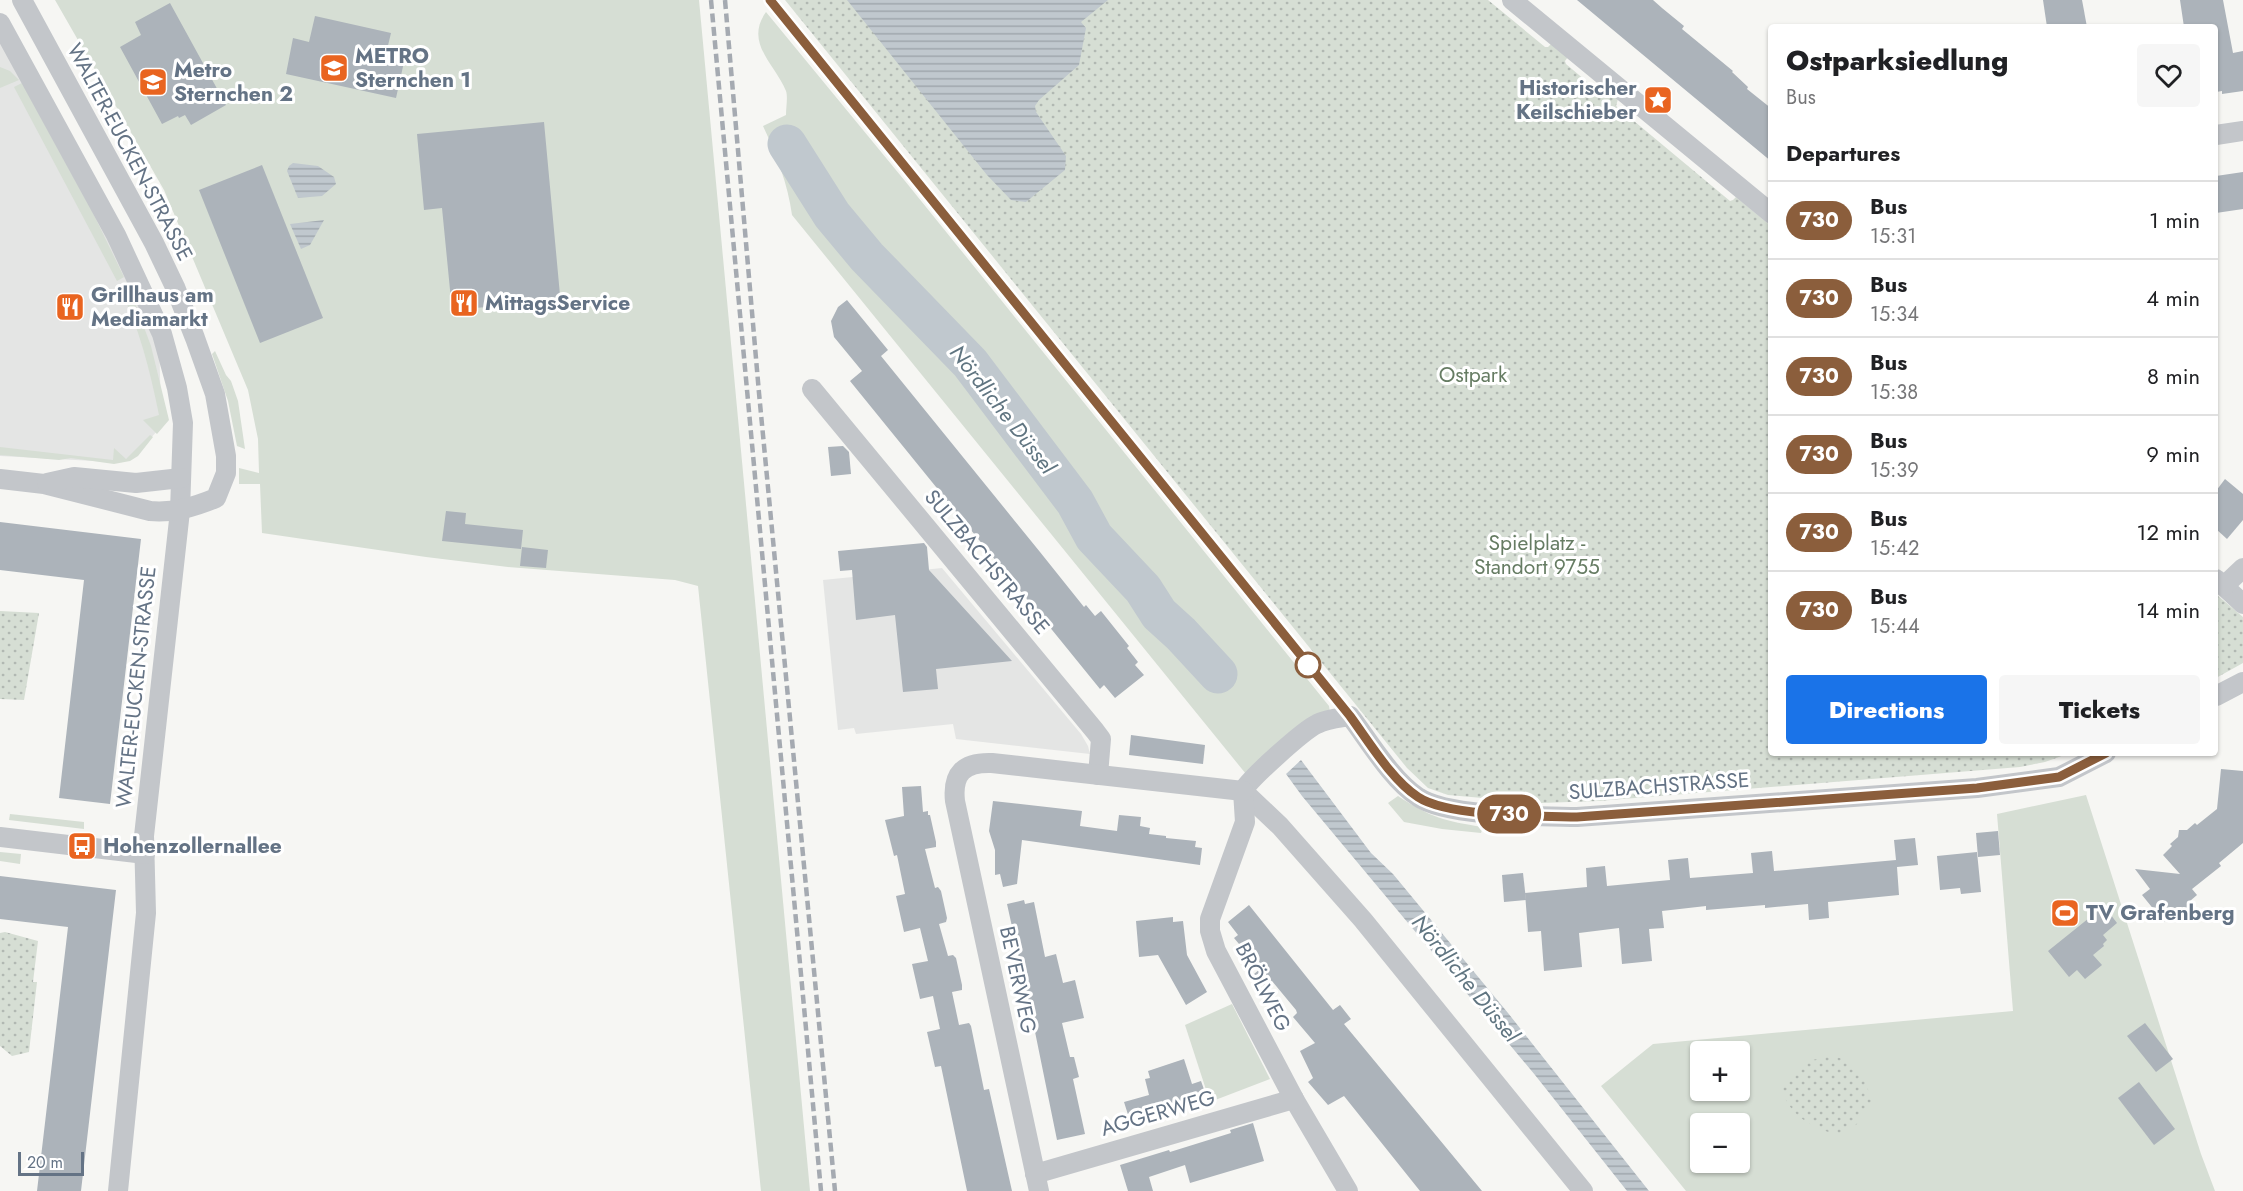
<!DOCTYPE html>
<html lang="en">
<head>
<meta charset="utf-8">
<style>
  :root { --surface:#fff; --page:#f6f6f6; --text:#202124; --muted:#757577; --line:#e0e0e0; --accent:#1a73e8 }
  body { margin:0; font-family:Jost,sans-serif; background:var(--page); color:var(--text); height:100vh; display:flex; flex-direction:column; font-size:22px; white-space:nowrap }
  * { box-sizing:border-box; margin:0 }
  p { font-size:20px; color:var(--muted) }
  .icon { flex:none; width:33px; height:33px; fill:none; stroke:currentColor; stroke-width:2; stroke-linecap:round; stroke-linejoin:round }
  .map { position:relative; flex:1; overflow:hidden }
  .details { position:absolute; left:1768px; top:24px; width:450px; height:732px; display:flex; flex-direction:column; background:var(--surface); border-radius:6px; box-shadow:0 2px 4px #0004 }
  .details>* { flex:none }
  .badge { padding:0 12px; border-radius:20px; font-size:21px; line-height:39px }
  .fabs { position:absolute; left:1690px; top:1041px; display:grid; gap:12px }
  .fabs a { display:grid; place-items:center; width:60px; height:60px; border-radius:6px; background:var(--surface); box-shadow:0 2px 4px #0004; font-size:30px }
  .scale { position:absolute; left:18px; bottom:15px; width:66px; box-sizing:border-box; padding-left:6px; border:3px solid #647385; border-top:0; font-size:16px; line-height:21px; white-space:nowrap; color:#647385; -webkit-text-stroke:4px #fff; paint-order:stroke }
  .map>.badge { position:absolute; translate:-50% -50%; box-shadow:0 0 0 3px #fff }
  h2 { padding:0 18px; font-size:22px; line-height:54px }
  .round { display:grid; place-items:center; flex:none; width:63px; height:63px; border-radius:6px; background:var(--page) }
  .headline { display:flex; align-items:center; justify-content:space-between; height:102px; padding:0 18px }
  h1 { font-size:28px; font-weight:800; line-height:45px }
  .cta { display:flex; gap:12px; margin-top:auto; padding:12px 18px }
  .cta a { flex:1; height:69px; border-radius:6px; background:var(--accent); color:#fff; font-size:24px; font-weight:800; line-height:69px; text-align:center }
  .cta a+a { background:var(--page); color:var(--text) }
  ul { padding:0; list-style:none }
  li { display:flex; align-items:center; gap:18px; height:78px; padding:0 18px; border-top:2px solid var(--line) }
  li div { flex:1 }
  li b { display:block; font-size:22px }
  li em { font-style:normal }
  li .badge { min-width:66px; font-weight:700; text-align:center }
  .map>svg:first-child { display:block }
</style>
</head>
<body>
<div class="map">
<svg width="2243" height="1191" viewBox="0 0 2243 1191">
  <defs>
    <pattern id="park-dots" width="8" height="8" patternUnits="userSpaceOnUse" patternTransform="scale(1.5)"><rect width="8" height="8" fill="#d6ded4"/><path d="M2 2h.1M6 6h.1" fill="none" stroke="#b1b8b2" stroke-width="1.8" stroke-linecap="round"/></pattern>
    <pattern id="water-rules" width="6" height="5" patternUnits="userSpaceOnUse" patternTransform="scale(1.5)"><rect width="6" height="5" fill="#c0c8ce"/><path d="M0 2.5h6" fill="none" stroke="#a0a7ad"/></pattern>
  </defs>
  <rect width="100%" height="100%" fill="#f6f6f3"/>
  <!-- built -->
  <g fill="#e4e5e4">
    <polygon points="0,31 159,336 161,415 157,431 134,457 113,462 0,456"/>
    <polygon points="942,568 1081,734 1088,746 1090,754 956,739 953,724 856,734 854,728 838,730 823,580"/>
  </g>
  <!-- green -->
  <g fill="#d6ded4" fill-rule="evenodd">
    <polygon points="55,0 699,0 810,1191 761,1191 698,586 675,580 508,567 426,557 262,533 260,484 239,484 239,468 259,473 258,439 248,390 164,190"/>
    <path d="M766,12l139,169 424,525 1,6 -84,62 -454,-559c-4,-31 -16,-61 -29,-89l23,-11c0,-8 2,-18 0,-24 -11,-27 -42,-48 -20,-79z"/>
    <polygon points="0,67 10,71 19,80 0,88"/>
    <polygon points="22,83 93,213 124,277 117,281 14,87"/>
    <path d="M127,282l24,64 18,74 -12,14 -14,-14 16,-5c-9,-45 -20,-88 -40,-129z"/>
    <polygon points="215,351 226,375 231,381 238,401 245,449 237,446 228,401 212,354"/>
    <polygon points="150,435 153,437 138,456 130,461 114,464 71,458 59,460 0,455 0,447 113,460 114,448 126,459"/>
    <path d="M2086,795l115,359 14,37h-529l-85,-105 52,-42 360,-33 -16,-197zM1701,1052h39v38h-39zM1701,1124h39v38h-39z"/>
    <path d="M1398,796c34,22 46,25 85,31l-2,6 -39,-4 -38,-7 -16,-19z"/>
    <polygon points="10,814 84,822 84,829 9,820"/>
    <polygon points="0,852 21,854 20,864 0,861"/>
    <polygon points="1232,1004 1270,1079 1210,1102 1185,1025"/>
  </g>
  <!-- park -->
  <g fill="url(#park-dots)">
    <polygon points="785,0 1488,0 1545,47 1548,47 1551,44 1568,57 1565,61 1566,64 1605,97 1610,93 1618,99 1616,106 1730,201 1733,200 1736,197 1771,226 1772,753 2070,753 2045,762 2020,767 1598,801 1541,803 1448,795 1428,788 1407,768"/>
    <polygon points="2216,594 2243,617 2243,663 2216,678"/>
    <polygon points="0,611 39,613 24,700 0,699"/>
    <polygon points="5,932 38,941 33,982 37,982 29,1052 12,1056 0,1046 0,933"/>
    <path d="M1834,1056l14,5 17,21 7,18 -15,24 -17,12c-26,-8 -51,-19 -58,-47 10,-21 29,-32 52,-33z"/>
  </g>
  <!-- water -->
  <g fill="url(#water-rules)">
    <polygon points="847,0 1108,0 1081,22 1086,28 1079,65 1039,100 1035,106 1036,112 1066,156 1065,170 1026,202 1011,200 987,175"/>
    <polygon points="293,163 318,166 334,177 336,184 322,196 298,198 287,171 289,166"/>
    <polygon points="324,220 310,245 301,249 290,224"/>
    <polygon points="1301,760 1371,853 1393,874 1508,1013 1649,1191 1627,1191 1535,1075 1302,796 1286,774"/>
  </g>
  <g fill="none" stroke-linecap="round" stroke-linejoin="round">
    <!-- river -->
    <polyline stroke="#c0c8ce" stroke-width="39" points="787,144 832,215 867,257 970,363 1075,502 1094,537 1143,589 1159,614 1181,634 1218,674"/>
  </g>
  <!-- building -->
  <g fill="#acb3ba">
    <polygon points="1577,0 1653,0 1662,8 1684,26 1682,29 1733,71 1732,72 1748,87 1747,89 1772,109 1772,162"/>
    <polygon points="2043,0 2082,0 2087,27 2047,27"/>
    <polygon points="2180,0 2223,0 2233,53 2243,51 2243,91 2222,94 2222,91 2216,92 2216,27 2184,27"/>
    <polygon points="170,3 226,105 191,125 185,115 179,118 178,116 162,124 120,47 141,35 135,22"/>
    <polygon points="315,16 391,33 385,58 404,62 396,98 286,74 293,38 309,42"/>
    <polygon points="544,122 561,306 498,312 498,306 452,310 442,208 424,210 417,134"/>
    <polygon points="262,165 323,318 260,343 199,190"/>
    <polygon points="2243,172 2243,209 2216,213 2216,176"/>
    <polygon points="847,300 888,350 881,356 1040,552 1084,607 1086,605 1095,616 1101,611 1129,646 1127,648 1138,662 1135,665 1144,675 1115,698 1104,685 1100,689 850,381 862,371 834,337 831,321 838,307"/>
    <polygon points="843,446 849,452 851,474 831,476 828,447"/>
    <polygon points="2225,479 2243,494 2243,520 2227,539 2216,529 2216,491"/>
    <polygon points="446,511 466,513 465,524 523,530 521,549 442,541"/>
    <polygon points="0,522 141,539 110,804 59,798 84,580 0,570"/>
    <polygon points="924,543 927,547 929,570 1012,661 936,669 938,689 903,692 895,615 856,620 852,570 840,571 838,551"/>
    <polygon points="522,547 548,550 546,568 520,566"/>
    <polygon points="1131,735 1205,745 1203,764 1129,755"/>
    <polygon points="2221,769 2243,771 2243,843 2219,863 2221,866 2192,889 2197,895 2190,901 2194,906 2176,921 2172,916 2164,922 2142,895 2150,889 2135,869 2180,874 2163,855 2172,846 2170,844 2178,837 2179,830 2187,830 2195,823 2197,825 2217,809"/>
    <polygon points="921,786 923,812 928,811 928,815 930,815 936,842 936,847 925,849 935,888 938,887 941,891 947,918 946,922 939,924 948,956 953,955 956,958 962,985 962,990 952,992 959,1025 969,1023 971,1026 984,1090 989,1089 1012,1191 967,1191 941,1066 935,1067 927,1032 940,1029 933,996 920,999 912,964 928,961 920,928 904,932 896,896 905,894 897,855 894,856 885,820 904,816 902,787"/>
    <polygon points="993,801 1082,811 1080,826 1117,831 1119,815 1141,817 1140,826 1150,828 1149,834 1166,836 1166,838 1196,841 1195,847 1202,848 1200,865 1022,840 1017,884 1003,887 1000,874 995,875 995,850 989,831"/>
    <polygon points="1998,831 2000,855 1978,857 1976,833"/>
    <polygon points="1915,838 1918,865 1897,867 1899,895 1828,902 1829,918 1809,920 1808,904 1765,908 1765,905 1706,910 1706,906 1662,911 1664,928 1649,929 1652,961 1622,964 1619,928 1579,933 1582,967 1544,971 1541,931 1528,932 1525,893 1587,887 1586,868 1605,866 1607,886 1670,880 1668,860 1688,858 1690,878 1753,873 1751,853 1772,851 1774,871 1896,860 1894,840"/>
    <polygon points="1977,852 1981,892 1961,894 1960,888 1940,890 1937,856"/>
    <polygon points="1523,873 1526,900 1504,902 1502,875"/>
    <polygon points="0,876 116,890 81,1191 37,1191 68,927 0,919"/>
    <polygon points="1024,900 1025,904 1034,902 1045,957 1056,954 1063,983 1075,980 1084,1018 1062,1023 1070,1057 1074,1057 1079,1077 1073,1079 1085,1134 1057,1140 1032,1017 1007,904"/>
    <polygon points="1249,905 1333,1010 1340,1005 1351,1019 1344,1024 1482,1191 1420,1191 1344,1096 1328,1105 1308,1082 1313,1078 1300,1051 1315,1043 1293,1017 1297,1013 1296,1010 1272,981 1265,987 1254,974 1260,969 1234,938 1238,935 1228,922"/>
    <polygon points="2104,906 2117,923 2103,935 2107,940 2103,944 2104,946 2093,955 2102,965 2085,979 2077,970 2069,977 2048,951"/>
    <polygon points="1173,917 1173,922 1183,921 1187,955 1207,992 1186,1005 1158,955 1139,957 1136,921"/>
    <polygon points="2145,1023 2173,1059 2156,1072 2127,1036"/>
    <polygon points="1184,1059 1192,1084 1201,1081 1207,1098 1130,1121 1124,1102 1149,1095 1145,1079 1150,1078 1148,1071"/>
    <polygon points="2139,1082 2175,1129 2154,1145 2118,1098"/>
    <polygon points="1253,1123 1264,1161 1190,1183 1185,1165 1149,1177 1153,1191 1128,1191 1120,1165 1169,1150 1170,1152 1231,1133 1230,1130"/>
  </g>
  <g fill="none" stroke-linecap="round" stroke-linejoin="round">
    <!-- minor -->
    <g stroke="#c3c6ca" stroke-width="20">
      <polyline points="1512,0 1772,214"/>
      <polyline points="0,23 116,235 162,334 177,388 183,423 180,511 144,836 146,913 118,1191"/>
      <polyline points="2216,135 2243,131"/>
      <polyline points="812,389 1095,731 1101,739 1098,775"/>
      <path d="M0,479l44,5 106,27c24,2 44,-4 66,-13l10,-25v-17l-11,-62 -20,-56 -20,-51 -21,-44 -132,-243"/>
      <polyline points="47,483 74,477 136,483 181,478"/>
      <polyline points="2216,579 2243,604"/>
      <polyline points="2224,586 2243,568"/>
      <polyline points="2216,696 2243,682"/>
      <path d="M1243,791c6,-12 61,-61 74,-67 10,-5 22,-6 33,-8 19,25 42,64 68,81 29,20 122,19 159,20l400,-29 82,-11 47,-24"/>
      <polyline points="1243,791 1280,826 1363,920 1583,1191"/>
      <polyline points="1243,791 1245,822 1210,919 1210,931 1216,951 1294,1099 1348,1191"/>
      <polyline points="0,837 145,854"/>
      <polyline points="1035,1174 1294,1099"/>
      <path d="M1039,1191l-84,-390c-3,-28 9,-39 37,-38l251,28"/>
    </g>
    <!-- rail -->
    <g stroke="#a5aab1" stroke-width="4.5" stroke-dasharray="9 4.5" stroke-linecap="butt">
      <polyline points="711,0 821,1191"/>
      <polyline points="725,0 759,393 835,1191"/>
    </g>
  </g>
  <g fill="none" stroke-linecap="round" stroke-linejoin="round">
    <!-- line casing -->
    <g stroke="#fff" stroke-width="14">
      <path id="line" d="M770,0l580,716c19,26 42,64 68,81 30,20 122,19 159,20l400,-29 82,-11 47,-24"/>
    </g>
    <!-- line -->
    <use href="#line" stroke="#8b5e3c" stroke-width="9"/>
  </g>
  <!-- icons -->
  <defs>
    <g id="school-square" transform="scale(1.5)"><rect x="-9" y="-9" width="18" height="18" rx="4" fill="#e96420" stroke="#fff"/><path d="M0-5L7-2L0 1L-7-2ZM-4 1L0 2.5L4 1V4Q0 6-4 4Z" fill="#fff"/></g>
    <g id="sight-square" transform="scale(1.5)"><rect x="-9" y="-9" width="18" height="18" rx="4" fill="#e96420" stroke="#fff"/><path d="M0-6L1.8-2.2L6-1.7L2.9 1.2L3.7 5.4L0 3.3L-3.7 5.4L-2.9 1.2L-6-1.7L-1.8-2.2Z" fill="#fff"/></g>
    <g id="restaurant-square" transform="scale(1.5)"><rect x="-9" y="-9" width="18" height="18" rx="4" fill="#e96420" stroke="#fff"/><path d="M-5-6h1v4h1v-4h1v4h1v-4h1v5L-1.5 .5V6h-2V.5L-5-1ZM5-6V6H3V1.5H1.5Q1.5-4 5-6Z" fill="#fff"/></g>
    <g id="bus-square" transform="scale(1.5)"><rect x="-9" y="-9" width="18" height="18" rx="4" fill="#e96420" stroke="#fff"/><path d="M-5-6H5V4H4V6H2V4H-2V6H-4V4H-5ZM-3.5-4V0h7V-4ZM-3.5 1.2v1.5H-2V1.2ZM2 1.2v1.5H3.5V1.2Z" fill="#fff"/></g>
    <g id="stadium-square" transform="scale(1.5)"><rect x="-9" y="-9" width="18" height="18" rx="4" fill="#e96420" stroke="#fff"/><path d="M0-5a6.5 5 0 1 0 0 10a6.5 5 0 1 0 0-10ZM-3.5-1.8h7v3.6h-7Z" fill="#fff"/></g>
  </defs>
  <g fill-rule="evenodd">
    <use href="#school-square" x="334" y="68"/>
    <use href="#school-square" x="153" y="82"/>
    <use href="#sight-square" x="1658" y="100"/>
    <use href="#restaurant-square" x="464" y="303"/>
    <use href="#restaurant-square" x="70" y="307"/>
    <use href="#bus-square" x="82" y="846"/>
    <use href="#stadium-square" x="2065" y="913"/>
  </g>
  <!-- markers -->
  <circle fill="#fff" stroke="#8b5e3c" stroke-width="3" cx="1308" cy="665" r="12"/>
  <g text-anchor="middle" stroke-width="6" stroke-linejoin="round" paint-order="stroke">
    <!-- poi labels -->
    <g font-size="21" font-weight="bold" fill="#647385" stroke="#fff" text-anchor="start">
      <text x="355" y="63">METRO<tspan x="355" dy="24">Sternchen 1</tspan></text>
      <text x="174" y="77">Metro<tspan x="174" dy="24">Sternchen 2</tspan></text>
      <text x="1637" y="95" text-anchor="end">Historischer<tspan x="1637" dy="24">Keilschieber</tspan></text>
      <text x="91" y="302">Grillhaus am<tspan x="91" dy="24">Mediamarkt</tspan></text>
      <text x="485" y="310">MittagsService</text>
      <text x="103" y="853">Hohenzollernallee</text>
      <text x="2086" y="920">TV Grafenberg</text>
    </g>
    <!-- street labels -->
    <g font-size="21" fill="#647385" stroke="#fff">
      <text transform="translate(130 152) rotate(62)" y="7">WALTER-EUCKEN-STRASSE</text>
      <text transform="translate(987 562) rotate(50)" y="7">SULZBACHSTRASSE</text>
      <text transform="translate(136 687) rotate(-84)" y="7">WALTER-EUCKEN-STRASSE</text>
      <text transform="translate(1659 786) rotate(-4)" y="7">SULZBACHSTRASSE</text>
      <text transform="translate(1018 980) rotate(78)" y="7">BEVERWEG</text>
      <text transform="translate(1263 987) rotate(63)" y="7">BRÖLWEG</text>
      <text transform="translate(1158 1113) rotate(-16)" y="7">AGGERWEG</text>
    </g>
    <!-- park labels -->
    <g font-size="21" fill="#667c63" stroke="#fff">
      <text x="1473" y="382">Ostpark</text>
      <text x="1537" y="550">Spielplatz -<tspan x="1537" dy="24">Standort 9755</tspan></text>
    </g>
    <!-- water labels -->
    <g font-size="22" font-style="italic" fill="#607581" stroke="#fff">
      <text transform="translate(1003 409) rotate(52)" y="8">Nördliche Düssel</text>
      <text transform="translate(1466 978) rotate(51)" y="8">Nördliche Düssel</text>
    </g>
  </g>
</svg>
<div class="fabs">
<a>+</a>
<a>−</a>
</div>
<div class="scale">20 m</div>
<b class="badge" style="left:1509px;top:814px;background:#8b5e3c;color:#fff">730</b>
<section class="details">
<div class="headline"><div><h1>Ostparksiedlung</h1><p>Bus</p></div><a class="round"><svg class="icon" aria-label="heart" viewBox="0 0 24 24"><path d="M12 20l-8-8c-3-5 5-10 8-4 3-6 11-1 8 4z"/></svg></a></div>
<h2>Departures</h2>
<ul>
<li><span class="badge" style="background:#8b5e3c;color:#fff">730</span><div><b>Bus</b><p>15:31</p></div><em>1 min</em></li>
<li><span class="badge" style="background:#8b5e3c;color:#fff">730</span><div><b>Bus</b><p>15:34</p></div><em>4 min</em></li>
<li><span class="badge" style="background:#8b5e3c;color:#fff">730</span><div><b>Bus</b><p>15:38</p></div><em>8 min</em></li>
<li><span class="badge" style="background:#8b5e3c;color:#fff">730</span><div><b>Bus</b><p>15:39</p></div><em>9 min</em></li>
<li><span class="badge" style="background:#8b5e3c;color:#fff">730</span><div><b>Bus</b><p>15:42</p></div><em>12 min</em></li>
<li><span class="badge" style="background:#8b5e3c;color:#fff">730</span><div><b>Bus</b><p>15:44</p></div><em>14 min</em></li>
</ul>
<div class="cta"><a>Directions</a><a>Tickets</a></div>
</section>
</div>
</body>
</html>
